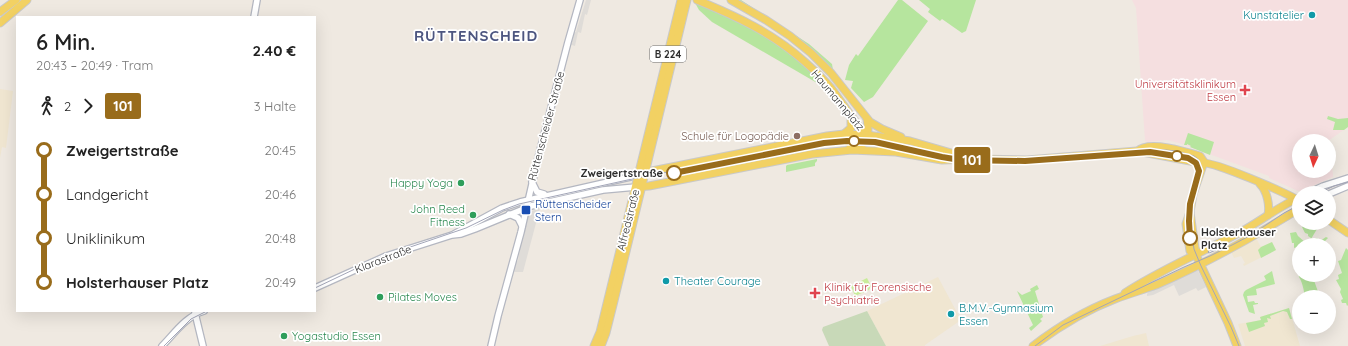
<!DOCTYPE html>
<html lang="de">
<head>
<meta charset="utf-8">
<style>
  :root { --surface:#fff; --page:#f6f6f6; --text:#222; --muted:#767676 }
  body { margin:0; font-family:Quicksand,sans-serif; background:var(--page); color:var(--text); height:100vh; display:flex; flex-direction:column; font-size:15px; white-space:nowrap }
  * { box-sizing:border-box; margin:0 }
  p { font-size:13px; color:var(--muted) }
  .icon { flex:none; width:22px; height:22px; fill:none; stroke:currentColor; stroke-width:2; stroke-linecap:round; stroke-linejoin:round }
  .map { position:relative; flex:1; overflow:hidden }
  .sheet { position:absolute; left:16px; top:16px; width:300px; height:296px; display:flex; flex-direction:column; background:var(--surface); border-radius:0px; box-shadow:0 4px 16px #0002 }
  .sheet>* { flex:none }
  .badge { padding:0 8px; border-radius:3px; font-size:14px; line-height:26px }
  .needle { width:26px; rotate:184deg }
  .fabs { position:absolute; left:1292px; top:134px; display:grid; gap:8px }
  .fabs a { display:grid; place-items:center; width:44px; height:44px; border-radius:50%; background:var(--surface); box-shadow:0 4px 16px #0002; font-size:20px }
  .map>.badge { position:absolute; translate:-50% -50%; box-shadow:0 0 0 2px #fff }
  .legs { display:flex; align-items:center; gap:6px; height:44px; padding:0 20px; font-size:13px }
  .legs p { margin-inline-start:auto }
  .overview { display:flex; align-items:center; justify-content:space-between; height:68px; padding:0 20px }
  h1 { font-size:22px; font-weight:600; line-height:30px }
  ul { padding:0 20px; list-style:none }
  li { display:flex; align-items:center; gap:14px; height:44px; font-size:15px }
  li i { display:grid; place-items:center; width:6px; height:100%; margin:0 5px; background:currentColor }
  li i::after { content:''; width:10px; height:10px; margin:-5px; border:3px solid; border-radius:50%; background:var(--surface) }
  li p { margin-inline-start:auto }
  li:first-child i { background:linear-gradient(#0000 50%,currentColor 0) }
  li:last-child i { background:linear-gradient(currentColor 50%,#0000 0) }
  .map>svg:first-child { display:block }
</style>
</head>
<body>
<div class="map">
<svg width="1348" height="346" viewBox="0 0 1348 346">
  <rect width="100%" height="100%" fill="#efe9e1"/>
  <!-- education -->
  <g fill="#f0e6d1">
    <polygon points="0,89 13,91 6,148 2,147 0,158"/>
    <polygon points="1256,238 1261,247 1272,242 1276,250 1244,266 1243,264 1245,263 1241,256 1234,258 1231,252 1233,251 1233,250"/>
    <polygon points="938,277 961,320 925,345 925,346 886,346 867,311"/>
    <polygon points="1289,308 1300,346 1245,346 1238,324 1261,320 1260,317"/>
    <polygon points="1146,333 1149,346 1100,346 1133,336"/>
  </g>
  <!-- medical -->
  <polygon fill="#f5dfe0" points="1132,0 1348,0 1348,127 1328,141 1299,141 1299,171 1329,171 1329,149 1333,174 1333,177 1301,191 1298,191 1269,178 1269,176 1179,143 1167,140 1148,142 1145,141 1136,8"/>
  <!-- green -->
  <g fill="#b6e59e">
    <polygon points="738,0 741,0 809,44 832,64 833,70 774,22"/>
    <polygon points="898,0 902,0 928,21 873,97 864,102 851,88 853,81 845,80 849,65 856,54 858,56"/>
    <polygon points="919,0 976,0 966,31 962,33 942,19 940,21 928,12 930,9"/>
    <polygon points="694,1 741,21 790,52 826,86 824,87 712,22 699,10"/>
    <polygon points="1328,116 1338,119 1348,118 1348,127 1344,130 1335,130 1335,128 1335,130 1333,130 1335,122 1327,119"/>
    <polygon points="1188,133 1214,142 1210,155 1190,147 1191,146 1187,144 1187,145 1184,145"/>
    <polygon points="817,159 817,161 815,163 815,166 786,172 786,166 787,165"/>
    <path d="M1308,223l9,6 -6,10 6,-1 3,3 6,-4 2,1 -7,7h-22v30h10v1l3,-1 8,22h-16c1,-5 -2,-15 -5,-20l-4,-24 3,-2 -1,-4 -3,1v-5h-2l-2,-10 6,-1 2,4 9,8 4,-6 -3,-2v-2l-3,-1 -3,-6z"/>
    <polygon points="1272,242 1276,250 1261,258 1258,250 1261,247"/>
    <polygon points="1346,248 1348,250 1348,305 1347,306 1346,303 1342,303 1341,300 1343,299 1340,292 1341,289 1336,280 1339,279 1338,275 1342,273 1338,261 1341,260"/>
    <polygon points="1272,271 1275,284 1256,289 1257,295 1247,296 1248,302 1254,301 1255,303 1258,303 1258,304 1253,305 1255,314 1249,312 1243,295 1244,292 1246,290 1266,280 1264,276"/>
    <polygon points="1037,285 1039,289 1035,291 1043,317 1040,319 1042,321 1031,331 1029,328 1033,325 1017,291 1022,295 1031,291 1030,289"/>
    <polygon points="1289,308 1292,319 1290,319 1287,312 1283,311 1270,316 1271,319 1267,318 1268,322 1264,323 1265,326 1249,332 1246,323 1261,320 1260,317"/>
  </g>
  <!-- cemetery -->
  <polygon fill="#c8d9b8" points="867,311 886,346 829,346 822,330 823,327"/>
  <!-- pitch -->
  <polygon fill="#c9ec9a" points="867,278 871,286 869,290 855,296 851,286"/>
  <!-- plaza -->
  <g fill="#dfdcd8">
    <polygon points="586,0 591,0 587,15 585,14 581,33 578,32 575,46 569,44 572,33 576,32"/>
    <polygon points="539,206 540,208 523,272 515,272 513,270 514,262 518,261 520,249 519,248 528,212 535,210 534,207"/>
    <polygon points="1195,270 1198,271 1206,287 1198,291 1196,288 1179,296 1174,285 1153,295 1147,296 1147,294 1150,290 1151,291"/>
  </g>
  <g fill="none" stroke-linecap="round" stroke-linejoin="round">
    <!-- minor casing -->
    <g stroke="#b4b7c1" stroke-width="8">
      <g id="minor">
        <polyline points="254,17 257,0"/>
        <polyline points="532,182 537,192 544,194"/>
        <polyline points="1308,193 1323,186 1348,178"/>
        <polyline points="1329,194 1348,186"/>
        <polyline points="509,214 518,218 522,226"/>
        <polyline points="454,234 502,208 520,202 639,175"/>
        <polyline points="315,288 386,256 452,235 461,234 475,229 531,206 603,190 636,187"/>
        <polyline points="195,313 203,346"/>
        <path d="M162,346c12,-12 24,-30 42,-35"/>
        <polyline points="491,346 498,316 521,232 538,158 568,42 580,0"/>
      </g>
    </g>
    <!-- major casing -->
    <g stroke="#c9c9c9" stroke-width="9">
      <g id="major">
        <path d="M697,0c39,16 76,33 108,62 9,8 18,16 26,26 15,19 33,53 57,61"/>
        <polyline points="731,0 766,20 790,36 811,53 831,73 870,122 882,129 901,137"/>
        <polyline points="0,12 16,0"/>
        <polyline points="0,23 27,0"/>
        <polyline points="844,134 851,128 851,116"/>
        <path d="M850,146c4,0 10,0 13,-2 7,-5 5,-19 4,-25"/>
        <path d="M1138,151c10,-11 49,1 62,5l4,6"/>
        <polyline points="644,174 652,171 827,136 844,134 867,135 910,141 965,157"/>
        <path d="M1260,184c7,7 10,21 8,31"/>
        <path d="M636,187l13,-1 163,-32 40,-4 44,2 46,8 32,-1 53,1 110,-9 64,12c10,-3 86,30 98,38"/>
        <polyline points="1190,212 1196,255 1228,323 1237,346"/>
        <polyline points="1329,220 1348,233"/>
        <polyline points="1196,255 1190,251 1186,224 1190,212 1193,194 1204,162"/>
        <path d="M1125,293c38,-25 81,-42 121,-64 17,-10 33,-22 50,-30"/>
        <polyline points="594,346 600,332 681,0"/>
        <polyline points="601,346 606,333 614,301 687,0"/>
        <path d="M1033,346c25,-19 53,-36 82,-47 13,-5 27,-9 41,-14 49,-21 97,-48 143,-76"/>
      </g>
    </g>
    <!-- minor -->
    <use href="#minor" stroke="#fff" stroke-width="5.5"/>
    <!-- major -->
    <use href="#major" stroke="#f2d163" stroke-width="7"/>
    <!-- tram -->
    <g stroke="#a3a6b8" stroke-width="1">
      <polyline points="1319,193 1334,186 1348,182"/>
      <polyline points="315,288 378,258 466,228 503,210 519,204 632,179 824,141 847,139 872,140 893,143 950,157 963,158 1038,159 1154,149 1177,151 1194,156 1199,160 1202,168 1193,198 1191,210 1191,228 1194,249 1201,266 1231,327 1239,346"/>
      <polyline points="164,346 191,319 207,311"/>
      <polyline points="1035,346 1063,325 1184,267 1210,256 1234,244 1251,235 1284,213 1299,205"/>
    </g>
    <!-- rail casing -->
    <g stroke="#a3a6b8" stroke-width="2.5">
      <polyline id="rail" points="1209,252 1216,249"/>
    </g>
    <!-- rail -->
    <use href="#rail" stroke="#fff" stroke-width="1" stroke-dasharray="3" stroke-linecap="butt"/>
  </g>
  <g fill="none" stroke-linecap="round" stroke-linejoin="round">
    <!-- line-1 casing -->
    <g stroke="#fff" stroke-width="9">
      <polyline id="line-1" points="674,173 824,143 847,141 875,142 942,157 960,160 1025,161 1150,152 1188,158 1196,163 1199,171 1190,204 1189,221 1190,238"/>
    </g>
    <!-- line-1 -->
    <use href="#line-1" stroke="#996c1b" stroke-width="6"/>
  </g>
  <!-- markers -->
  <g fill="#0f9aa8" stroke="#fff" stroke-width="1.5">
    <circle cx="1312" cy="15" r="4"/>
    <circle cx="666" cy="281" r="4"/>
    <circle cx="951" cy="314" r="4"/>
  </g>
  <g fill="#e0444e" stroke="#fff" stroke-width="1.5">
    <path d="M1243 84h4v4h4v4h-4v4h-4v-4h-4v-4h4z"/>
    <path d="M813 287h4v4h4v4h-4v4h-4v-4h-4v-4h4z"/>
  </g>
  <circle fill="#8d6e63" stroke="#fff" stroke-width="1.5" cx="797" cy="136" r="4"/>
  <g fill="#fff" stroke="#996c1b" stroke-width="2">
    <circle cx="854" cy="141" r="5"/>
    <circle cx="1177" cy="156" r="5"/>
    <circle cx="674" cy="173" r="7"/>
    <circle cx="1190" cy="238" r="7"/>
  </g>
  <g fill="#2e9e5b" stroke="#fff" stroke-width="1.5">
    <circle cx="461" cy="183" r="4"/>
    <circle cx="473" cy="215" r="4"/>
    <circle cx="380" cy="297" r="4"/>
    <circle cx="284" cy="336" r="4"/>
  </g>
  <rect fill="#1a4fb4" stroke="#fff" stroke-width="1.5" x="521" y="205" width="10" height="10" rx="2"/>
  <g text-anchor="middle" stroke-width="3.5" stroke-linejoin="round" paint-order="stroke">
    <!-- shield labels -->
    <rect fill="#fff" stroke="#6d6d6d" stroke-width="1" x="650" y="46" width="36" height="16" rx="3"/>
    <g font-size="10" font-weight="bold" fill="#2e2e2e">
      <text x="668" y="58">B 224</text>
    </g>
    <!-- culture labels -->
    <g font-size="11" fill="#0d838f" stroke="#fff" text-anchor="start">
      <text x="1304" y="19" text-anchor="end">Kunstatelier</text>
      <text x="674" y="285">Theater Courage</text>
      <text x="959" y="312">B.M.V.-Gymnasium<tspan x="959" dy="13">Essen</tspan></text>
    </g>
    <!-- health labels -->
    <g font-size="11" fill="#be3a42" stroke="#fff" text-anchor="end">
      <text x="1236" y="88">Universitätsklinikum<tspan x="1236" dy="13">Essen</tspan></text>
      <text x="824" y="291" text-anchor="start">Klinik für Forensische<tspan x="824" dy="13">Psychiatrie</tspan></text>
    </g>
    <!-- street labels -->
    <g font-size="11" fill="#2e2e2e" stroke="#fff">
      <text transform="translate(838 100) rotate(50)" y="4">Haumannplatz</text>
      <text transform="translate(546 126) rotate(-75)" y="4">Rüttenscheider Straße</text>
      <text transform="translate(628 220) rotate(-76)" y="4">Alfredstraße</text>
      <text transform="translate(383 259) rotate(-21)" y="4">Klarastraße</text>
    </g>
    <!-- education labels -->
    <g font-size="11" fill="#785e54" stroke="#fff" text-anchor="end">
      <text x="789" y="140">Schule für Logopädie</text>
    </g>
    <!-- stop labels -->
    <g font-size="11" font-weight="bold" fill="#2e2e2e" stroke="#fff" text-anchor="end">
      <text x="663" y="177">Zweigertstraße</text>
      <text x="1201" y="236" text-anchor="start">Holsterhauser<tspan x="1201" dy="13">Platz</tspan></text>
    </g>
    <!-- leisure labels -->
    <g font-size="11" fill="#27864d" stroke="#fff" text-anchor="end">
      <text x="453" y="187">Happy Yoga</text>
      <text x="465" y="213">John Reed<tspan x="465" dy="13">Fitness</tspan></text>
      <text x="388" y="301" text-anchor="start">Pilates Moves</text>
      <text x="292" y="340" text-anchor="start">Yogastudio Essen</text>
    </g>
    <!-- transit labels -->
    <g font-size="11" fill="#164399" stroke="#fff" text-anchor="start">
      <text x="535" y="208">Rüttenscheider<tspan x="535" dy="13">Stern</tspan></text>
    </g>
    <!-- district labels -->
    <g font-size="15" font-weight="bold" letter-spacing="1" fill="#4d5680" stroke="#fff">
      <text x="476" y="41">RÜTTENSCHEID</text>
    </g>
  </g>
</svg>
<div class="fabs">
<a><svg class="needle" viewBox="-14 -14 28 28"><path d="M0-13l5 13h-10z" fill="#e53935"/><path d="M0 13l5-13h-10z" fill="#767676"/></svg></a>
<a><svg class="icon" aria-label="layers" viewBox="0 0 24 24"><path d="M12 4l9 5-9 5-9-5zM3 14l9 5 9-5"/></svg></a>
<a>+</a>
<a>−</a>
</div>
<b class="badge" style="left:972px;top:160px;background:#996c1b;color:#fff">101</b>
<section class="sheet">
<div class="overview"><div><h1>6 Min.</h1><p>20:43 – 20:49 · Tram</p></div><b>2.40 €</b></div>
<div class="legs"><svg class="icon" aria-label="walk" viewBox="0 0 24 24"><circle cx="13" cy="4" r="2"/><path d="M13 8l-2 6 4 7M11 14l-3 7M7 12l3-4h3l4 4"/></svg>2<svg class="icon" aria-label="forward" viewBox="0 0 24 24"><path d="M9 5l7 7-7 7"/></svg><b class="badge" style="background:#996c1b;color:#fff">101</b><p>3 Halte</p></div>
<ul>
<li><i style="color:#996c1b"></i><b>Zweigertstraße</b><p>20:45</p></li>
<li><i style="color:#996c1b"></i><span>Landgericht</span><p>20:46</p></li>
<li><i style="color:#996c1b"></i><span>Uniklinikum</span><p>20:48</p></li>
<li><i style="color:#996c1b"></i><b>Holsterhauser Platz</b><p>20:49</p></li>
</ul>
</section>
</div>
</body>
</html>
